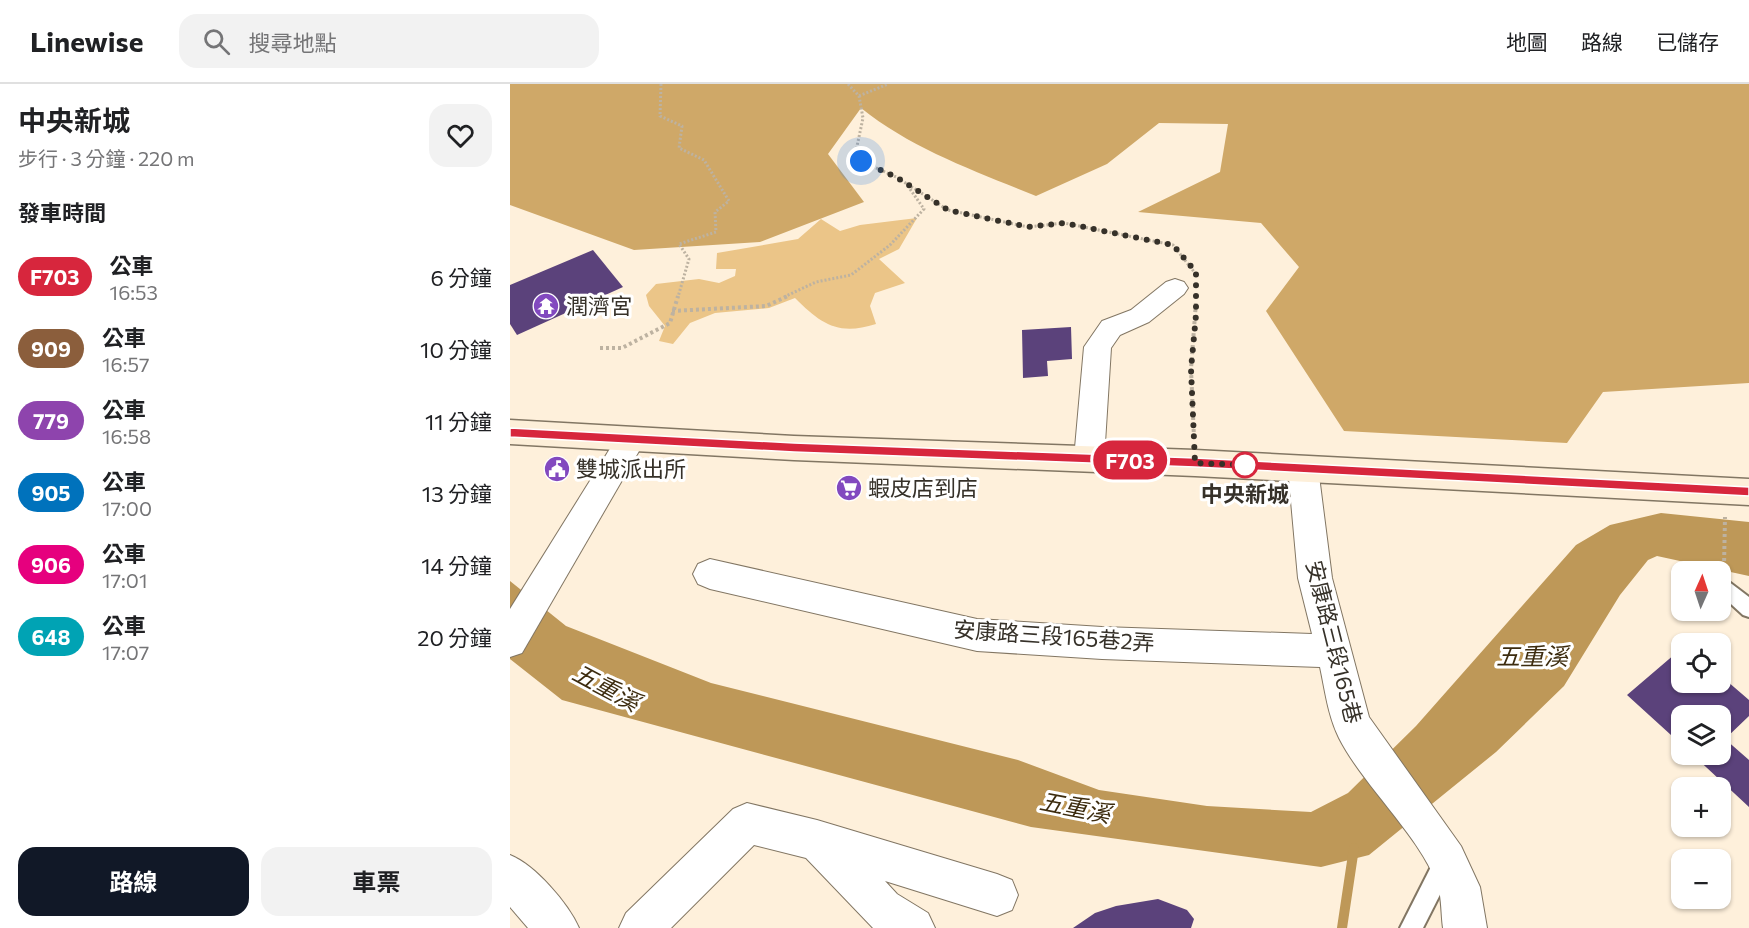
<!DOCTYPE html>
<html lang="zh-TW">
<head>
<meta charset="utf-8">
<style>
  :root { --surface:#fff; --page:#f2f2f2; --text:#202124; --muted:#757577; --line:#e0e0e0; --accent:#111827 }
  body { margin:0; font-family:Commissioner,"Noto Sans TC",sans-serif; background:var(--page); color:var(--text); height:100vh; display:flex; flex-direction:column; font-size:22px; white-space:nowrap }
  * { box-sizing:border-box; margin:0 }
  p { font-size:20px; color:var(--muted) }
  .icon { flex:none; width:33px; height:33px; fill:none; stroke:currentColor; stroke-width:2; stroke-linecap:round; stroke-linejoin:round }
  .map { position:relative; flex:1; overflow:hidden }
  .drawer { display:flex; flex-direction:column; background:var(--surface); width:510px }
  .drawer>* { flex:none }
  .badge { padding:0 12px; border-radius:20px; font-size:21px; line-height:39px }
  .needle { width:39px; rotate:3deg }
  .buttons { position:absolute; left:1161px; top:477px; display:grid; gap:12px }
  .buttons a { display:grid; place-items:center; width:60px; height:60px; border-radius:12px; background:var(--surface); box-shadow:0 2px 4px #0004; font-size:30px }
  .you { position:absolute; width:30px; height:30px; margin:-15px; border:4px solid #fff; border-radius:50%; background:#1a73e8; box-shadow:0 0 0 9px #1a73e833 }
  .map>.badge { position:absolute; translate:-50% -50%; box-shadow:0 0 0 3px #fff }
  h2 { padding:0 18px; font-size:22px; line-height:54px }
  .round { display:grid; place-items:center; flex:none; width:63px; height:63px; border-radius:18px; background:var(--page) }
  .headline { display:flex; align-items:center; justify-content:space-between; height:102px; padding:0 18px }
  h1 { font-size:28px; font-weight:700; line-height:45px }
  .button { display:flex; gap:12px; margin-top:auto; padding:12px 18px }
  .button a { flex:1; height:69px; border-radius:18px; background:var(--accent); color:#fff; font-size:24px; font-weight:700; line-height:69px; text-align:center }
  .button a+a { background:var(--page); color:var(--text) }
  ul { padding:0; list-style:none }
  li { display:flex; align-items:center; gap:18px; height:72px; padding:0 18px }
  li div { flex:1 }
  li b { display:block; font-size:22px }
  li em { font-style:normal }
  li .badge { min-width:66px; font-weight:700; text-align:center }
  header { display:flex; align-items:center; gap:36px; box-sizing:border-box; height:84px; padding:0 30px; background:var(--surface); border-bottom:2px solid var(--line) }
  header strong { font-size:28px }
  nav { display:flex; gap:33px; margin-inline-start:auto; font-size:21px }
  .search { width:420px; height:54px; background:var(--page); display:flex; align-items:center; gap:15px; box-sizing:border-box; padding:0 21px; border-radius:18px; color:var(--muted); font-size:22px }
  main { display:flex; flex:1; min-height:0 }
  .map>svg:first-child { display:block }
</style>
</head>
<body>
<header>
<strong>Linewise</strong>
<div class="search"><svg class="icon" aria-label="search" viewBox="0 0 24 24"><circle cx="10" cy="10" r="6"/><path d="M15 15l6 6"/></svg>搜尋地點</div>
<nav><a>地圖</a><a>路線</a><a>已儲存</a></nav>
</header>
<main>
<section class="drawer">
<div class="headline"><div><h1>中央新城</h1><p>步行 · 3 分鐘 · 220 m</p></div><a class="round"><svg class="icon" aria-label="heart" viewBox="0 0 24 24"><path d="M12 20l-8-8c-3-5 5-10 8-4 3-6 11-1 8 4z"/></svg></a></div>
<h2>發車時間</h2>
<ul>
<li><span class="badge" style="background:#d7263d;color:#fff">F703</span><div><b>公車</b><p>16:53</p></div><em>6 分鐘</em></li>
<li><span class="badge" style="background:#8b5e3c;color:#fff">909</span><div><b>公車</b><p>16:57</p></div><em>10 分鐘</em></li>
<li><span class="badge" style="background:#8e44ad;color:#fff">779</span><div><b>公車</b><p>16:58</p></div><em>11 分鐘</em></li>
<li><span class="badge" style="background:#0072bc;color:#fff">905</span><div><b>公車</b><p>17:00</p></div><em>13 分鐘</em></li>
<li><span class="badge" style="background:#e6007e;color:#fff">906</span><div><b>公車</b><p>17:01</p></div><em>14 分鐘</em></li>
<li><span class="badge" style="background:#00a3b4;color:#fff">648</span><div><b>公車</b><p>17:07</p></div><em>20 分鐘</em></li>
</ul>
<div class="button"><a>路線</a><a>車票</a></div>
</section>
<div class="map">
<svg width="1239" height="844" viewBox="0 0 1239 844">
  <rect width="100%" height="100%" fill="#fef0db"/>
  <!-- green -->
  <path fill="#ebc588" d="M407,134l-18,31 -20,10 26,24 -30,10 -5,13 6,18c-38,12 -55,0 -81,-26l-26,10 -54,5 -25,10 -17,21 -14,-3 6,-15 -16,-20 -3,-11 10,-11 43,-5 20,4 16,-7 1,-7h-20l1,-16 81,-14 23,-20 19,12 20,-6z"/>
  <!-- forest -->
  <path fill="#cfa868" d="M0,0h1239v299l-146,9 -36,51 -223,-12 -78,-120 33,-44 -38,-44 -123,-11 82,-40 8,-48 -69,-1 -52,41 -71,32c-61,-25 -124,-47 -175,-88l-33,46 36,48 -104,40 -126,8 -124,-45z"/>
  <!-- water -->
  <polygon fill="#be9858" points="1151,429 1239,438 1239,492 1147,472 1138,476 1110,511 1054,602 986,668 859,771 811,783 521,743 52,616 0,575 0,497 56,542 201,599 508,676 589,706 697,722 801,728 838,709 906,642 1066,461 1100,441"/>
  <g fill="none" stroke-linecap="round" stroke-linejoin="round">
    <!-- stream -->
    <polyline stroke="#be9858" stroke-width="10" points="832,844 844,764"/>
  </g>
  <!-- building -->
  <g fill="#5b427b">
    <polygon points="83,166 113,203 7,251 0,240 0,201"/>
    <polygon points="561,243 562,275 537,277 538,292 513,294 512,246"/>
    <polygon points="1172,564 1172,598 1210,598 1210,591 1239,616 1239,632 1215,655 1239,676 1239,723 1182,670 1210,670 1210,632 1172,632 1172,661 1117,611"/>
    <polygon points="648,815 677,826 684,835 681,844 563,844 585,829 606,822"/>
  </g>
  <g fill="none" stroke-linecap="round" stroke-linejoin="round">
    <!-- lane casing -->
    <g stroke="#827663" stroke-width="4">
      <g id="lane">
        <polygon points="1214,494 1239,513 1239,533 1233,531 1210,510 1210,495"/>
        <polygon points="935,768 943,771 946,779 913,844 890,844 927,771"/>
      </g>
    </g>
    <!-- street casing -->
    <g stroke="#827663" stroke-width="2">
      <g id="street">
        <polygon points="665,195 674,198 678,204 674,210 639,238 610,251 601,264 594,375 590,383 579,387 568,383 564,375 574,263 592,237 621,226 656,198"/>
        <polygon points="121,343 131,347 136,355 12,569 0,573 0,525 111,347"/>
        <path d="M793,372l11,3 4,9 14,110 37,139 92,129 19,41 7,41h-44c-2,-13 -1,-28 -5,-41 -16,-49 -74,-100 -99,-149 -11,-22 -14,-48 -19,-71l-218,-8 -125,-8 -267,-62 -12,-5 -5,-10 5,-10 12,-5 267,60 125,8 210,7 -14,-56 -10,-110 4,-9z"/>
        <polygon points="237,719 307,736 487,790 502,796 508,811 502,826 487,832 375,797 387,810 418,829 425,844 363,844 296,774 244,761 161,844 109,844 116,829 223,725"/>
        <path d="M0,771c25,10 58,48 69,73h-51l-18,-21z"/>
      </g>
    </g>
    <!-- secondary casing -->
    <g stroke="#827663" stroke-width="3">
      <polygon id="secondary" points="0,336 284,352 685,366 1239,395 1239,421 685,392 284,376 0,360"/>
    </g>
    <!-- path-far1 -->
    <g stroke="#bdb2a1" stroke-width="3" stroke-dasharray="2 2" stroke-linecap="butt">
      <polyline points="151,0 150,32 172,42 169,64 194,76 219,117 205,128 206,148 169,160 179,175 168,213"/>
      <polyline points="338,0 349,12 353,34 346,67 351,77 386,93 438,126 518,143 554,139 663,161 685,189"/>
      <polyline points="349,12 378,0"/>
      <polyline points="274,213 306,198 341,191 380,161 414,125 400,105"/>
    </g>
    <!-- path -->
    <g stroke="#bdb2a1" stroke-width="4" stroke-dasharray="3 3" stroke-linecap="butt">
      <polyline points="162,227 256,222 278,212"/>
      <polyline points="90,264 112,264 160,239 168,212"/>
      <polyline points="684,354 681,285 686,218"/>
      <polyline points="1214,483 1215,433"/>
    </g>
    <!-- lane -->
    <use href="#lane" fill="#fff" fill-rule="evenodd"/>
    <!-- street -->
    <use href="#street" fill="#fff" fill-rule="evenodd"/>
    <!-- secondary -->
    <use href="#secondary" fill="#fdefd9" fill-rule="evenodd"/>
  </g>
  <!-- line -->
  <polygon fill="#d7263d" stroke="#fff" stroke-width="1.5" points="0,344 284,359 685,374 1239,403 1239,412 685,383 284,368 0,353"/>
  <g fill="none" stroke-linecap="round" stroke-linejoin="round">
    <!-- walk -->
    <polyline stroke="#363129" stroke-width="6" stroke-dasharray="0 10.8" points="351,77 386,93 438,126 518,143 554,139 663,161 686,188 686,231 681,285 685,379 735,381"/>
  </g>
  <!-- icons -->
  <defs>
    <g id="temple-disc" transform="scale(1.35)"><circle r="9.5" fill="#8249bf" stroke="#fff"/><path d="M0-6L5-2H3V0L6.5 2.5H4V6H1.5V3h-3V6H-4V2.5H-6.5L-3 0V-2H-5Z" fill="#fff"/></g>
    <g id="civic-disc" transform="scale(1.35)"><circle r="9.5" fill="#8249bf" stroke="#fff"/><path d="M-.6-6.5H3V-4.5H.6V-3L4-1V1h2V6H-6V1h2V-1L-.6-3ZM-1.2 2.5V6h2.4V2.5Z" fill="#fff"/></g>
    <g id="supermarket-disc" transform="scale(1.35)"><circle r="9.5" fill="#8249bf" stroke="#fff"/><path d="M-6-5.5h2.5l.6 2H6L4.5 2H-2.5L-4.4-4H-6ZM-1.5 3.2a1.3 1.3 0 1 0 .1 0ZM3 3.2a1.3 1.3 0 1 0 .1 0Z" fill="#fff"/></g>
  </defs>
  <g fill-rule="evenodd">
    <use href="#temple-disc" x="36" y="222"/>
    <use href="#civic-disc" x="47" y="385"/>
    <use href="#supermarket-disc" x="339" y="404"/>
  </g>
  <!-- markers -->
  <circle fill="#fff" stroke="#d7263d" stroke-width="3" cx="735" cy="381" r="12"/>
  <g text-anchor="middle" stroke-width="6" stroke-linejoin="round" paint-order="stroke">
    <!-- poi labels -->
    <g font-size="22" fill="#363129" stroke="#fff" text-anchor="start">
      <text x="56" y="230">潤濟宮</text>
      <text x="66" y="393">雙城派出所</text>
      <text x="358" y="412">蝦皮店到店</text>
    </g>
    <!-- stop labels -->
    <g font-size="22" font-weight="bold" fill="#363129" stroke="#fff">
      <text x="735" y="418">中央新城</text>
    </g>
    <!-- street labels -->
    <g font-size="22" fill="#363129" stroke="#fff">
      <text transform="translate(544 552) rotate(4)" y="8">安康路三段165巷2弄</text>
      <text transform="translate(824 558) rotate(76)" y="8">安康路三段165巷</text>
    </g>
    <!-- water labels -->
    <g font-size="24" font-style="italic" fill="#3d2c0f" stroke="#fff">
      <text x="1022" y="581">五重溪</text>
      <text transform="translate(96 604) rotate(28)" y="8">五重溪</text>
      <text transform="translate(565 724) rotate(11)" y="8">五重溪</text>
    </g>
  </g>
</svg>
<div class="buttons">
<a><svg class="needle" viewBox="-14 -14 28 28"><path d="M0-13l5 13h-10z" fill="#e53935"/><path d="M0 13l5-13h-10z" fill="#757577"/></svg></a>
<a><svg class="icon" aria-label="locate" viewBox="0 0 24 24"><circle cx="12" cy="12" r="6"/><path d="M12 2v4M12 18v4M2 12h4M18 12h4"/></svg></a>
<a><svg class="icon" aria-label="layers" viewBox="0 0 24 24"><path d="M12 4l9 5-9 5-9-5zM3 14l9 5 9-5"/></svg></a>
<a>+</a>
<a>−</a>
</div>
<div class="you" style="left:351px;top:77px"></div>
<b class="badge" style="left:620px;top:376px;background:#d7263d;color:#fff">F703</b>
</div>
</main>
</body>
</html>
